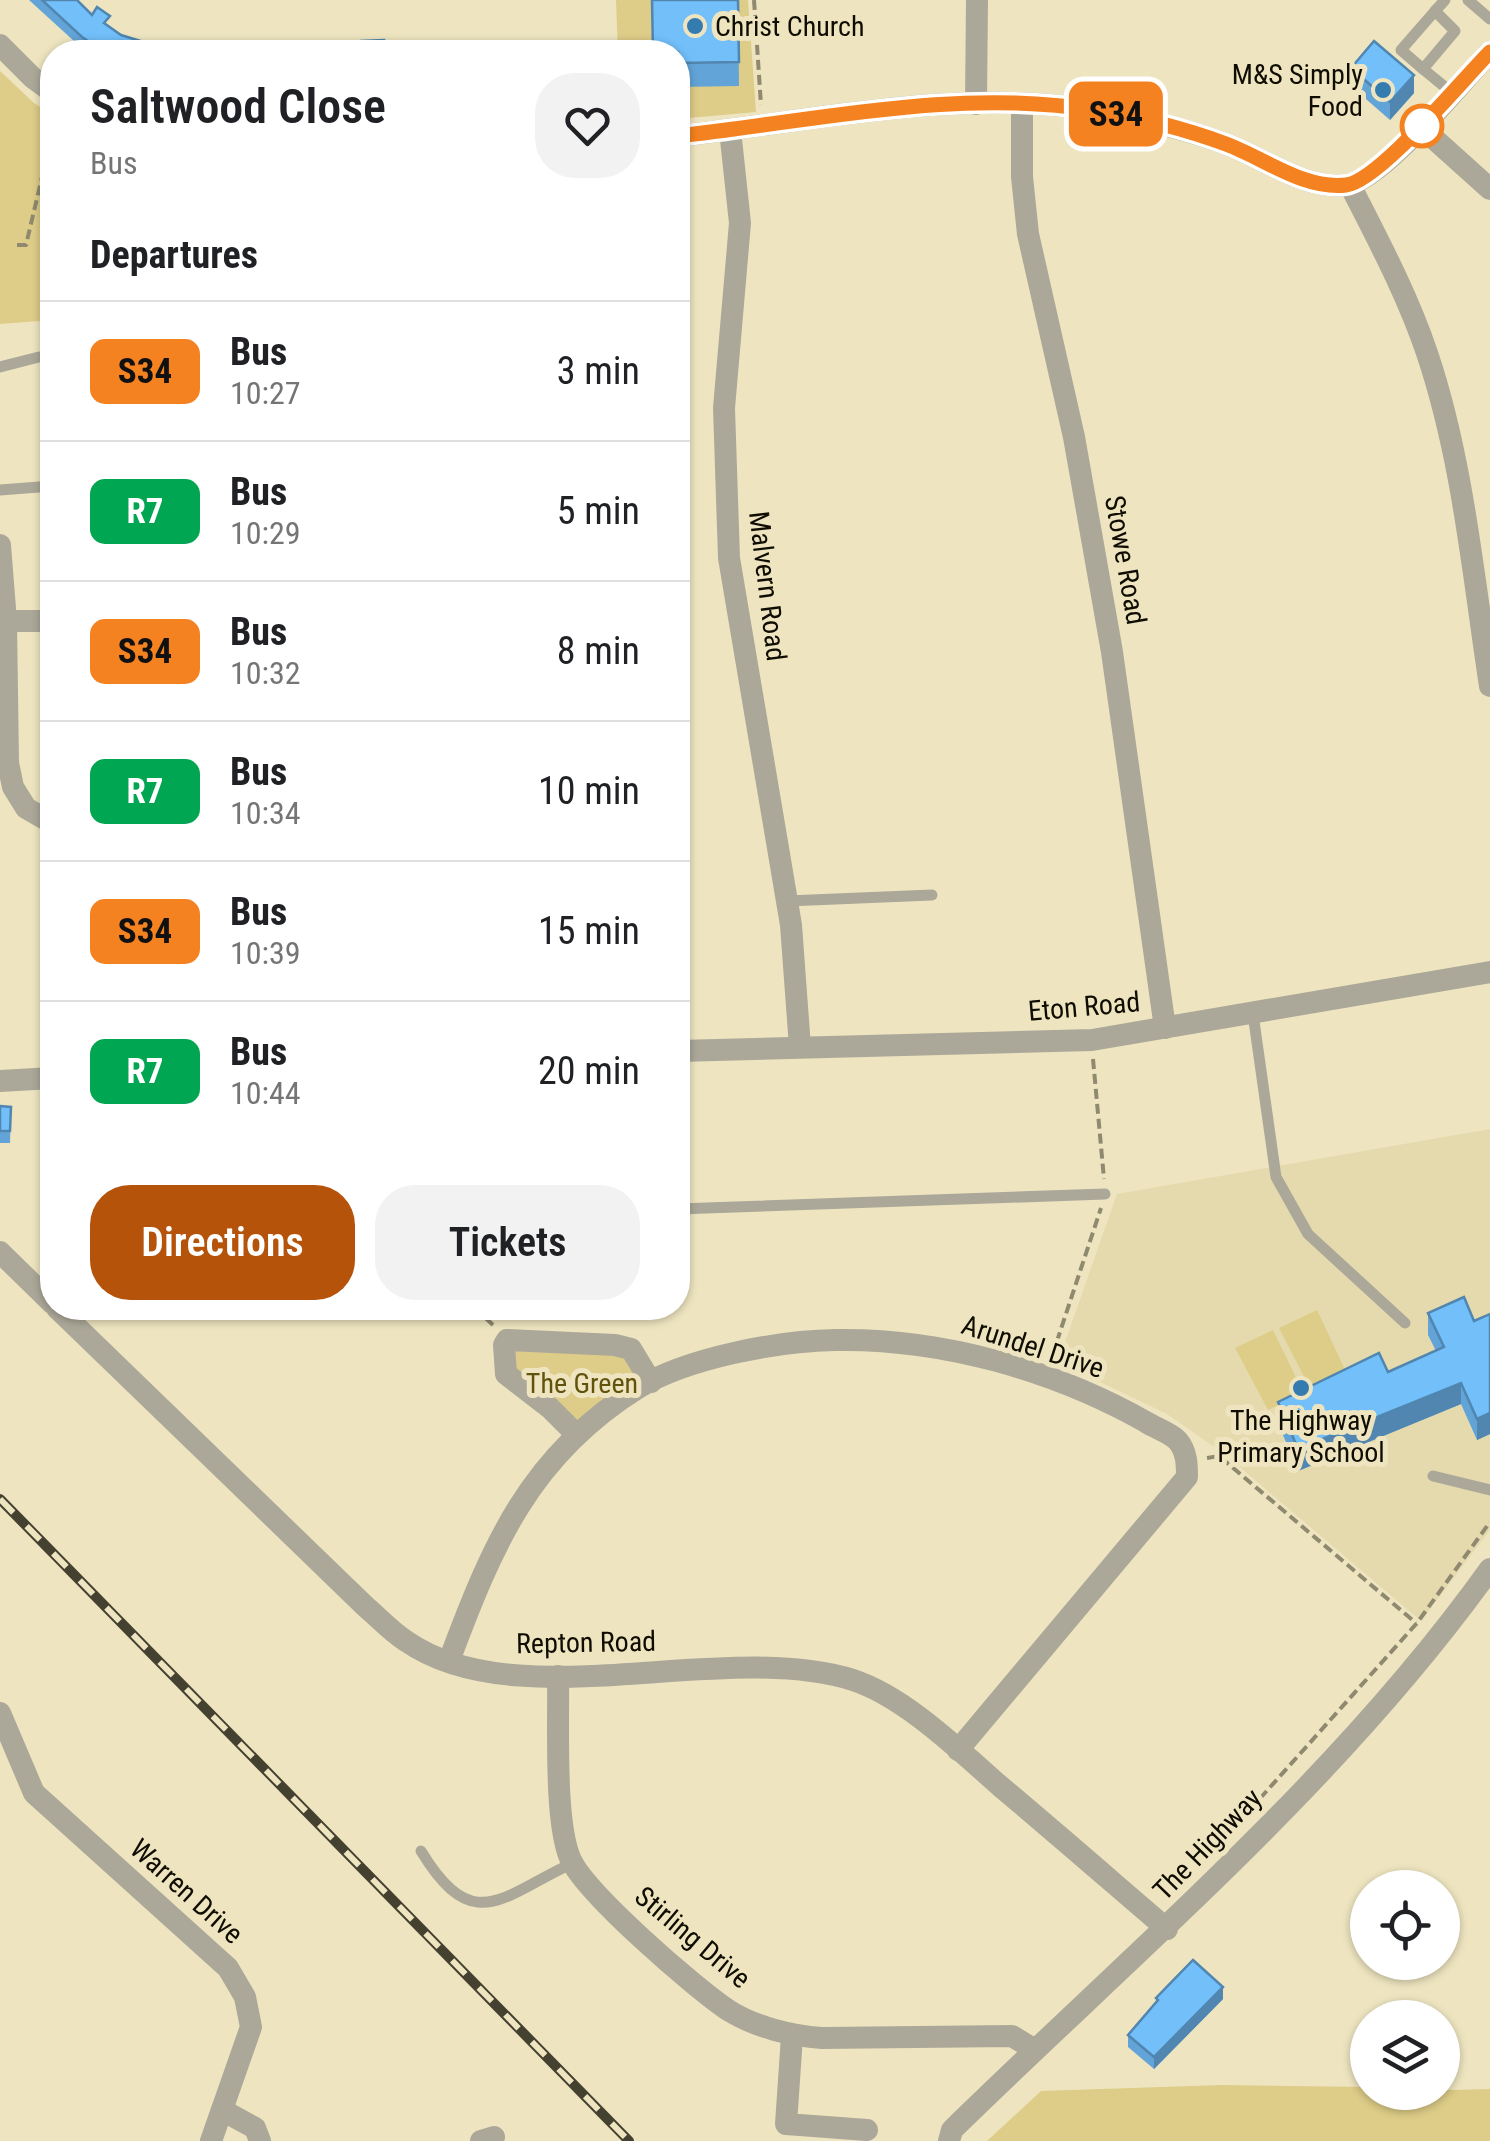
<!DOCTYPE html>
<html lang="en">
<head>
<meta charset="utf-8">
<style>
  :root { --surface:#fff; --page:#f2f2f2; --text:#202124; --muted:#757577; --line:#e0e0e0; --accent:#b45309 }
  body { margin:0; font-family:"Roboto Condensed",sans-serif; background:var(--page); color:var(--text); height:100vh; display:flex; flex-direction:column; font-size:38px; white-space:nowrap }
  * { box-sizing:border-box; margin:0 }
  p { font-size:32px; color:var(--muted) }
  .icon { flex:none; width:55px; height:55px; fill:none; stroke:currentColor; stroke-width:2; stroke-linecap:round; stroke-linejoin:round }
  .map { position:relative; flex:1; overflow:hidden }
  .side { position:absolute; left:40px; top:40px; width:650px; height:1280px; display:flex; flex-direction:column; background:var(--surface); border-radius:40px; box-shadow:0 2px 8px #0004 }
  .side>* { flex:none }
  .badge { padding:0 20px; border-radius:15px; font-size:35px; line-height:65px }
  .tools { position:absolute; left:1350px; top:1870px; display:grid; gap:20px }
  .tools a { display:grid; place-items:center; width:110px; height:110px; border-radius:50%; background:var(--surface); box-shadow:0 2px 8px #0004; font-size:50px }
  .map>.badge { position:absolute; translate:-50% -50%; box-shadow:0 0 0 5px #fff }
  h2 { padding:0 50px; font-size:38px; line-height:90px }
  .round { display:grid; place-items:center; flex:none; width:105px; height:105px; border-radius:40px; background:var(--page) }
  .headline { display:flex; align-items:center; justify-content:space-between; height:170px; padding:0 50px }
  h1 { font-size:48px; font-weight:600; line-height:75px }
  .cta { display:flex; gap:20px; margin-top:auto; padding:20px 50px }
  .cta a { flex:1; height:115px; border-radius:40px; background:var(--accent); color:#fff; font-size:40px; font-weight:600; line-height:115px; text-align:center }
  .cta a+a { background:var(--page); color:var(--text) }
  ul { padding:0; list-style:none }
  li { display:flex; align-items:center; gap:30px; height:140px; padding:0 50px; border-top:2px solid var(--line) }
  li div { flex:1 }
  li b { display:block; font-size:38px }
  li em { font-style:normal }
  li .badge { min-width:110px; font-weight:700; text-align:center }
  .map>svg:first-child { display:block }
</style>
</head>
<body>
<div class="map">
<svg width="1490" height="2141" viewBox="0 0 1490 2141">
  <rect width="100%" height="100%" fill="#eee5c0"/>
  <!-- built -->
  <polygon fill="#e5daae" points="1490,1129 1490,1530 1421,1621 1223,1453 1167,1414 1058,1362 1117,1194"/>
  <!-- green -->
  <g fill="#decd88">
    <polygon points="616,0 748,0 756,112 678,119 678,52 618,52"/>
    <polygon points="0,71 34,103 52,115 52,320 0,324"/>
    <polygon points="1317,1310 1347,1374 1311,1390 1279,1328"/>
    <polygon points="1273,1330 1304,1394 1268,1410 1235,1348"/>
    <path d="M516,1348l108,5 16,30 -59,39c-14,-6 -63,-43 -67,-58 -1,-5 1,-11 2,-16z"/>
    <polygon points="1222,2085 1367,2087 1368,2092 1490,2089 1490,2141 987,2141 1041,2091"/>
  </g>
  <g fill="none" stroke-linecap="round" stroke-linejoin="round">
    <!-- path -->
    <g stroke="#8f896f" stroke-width="4" stroke-dasharray="10 5" stroke-linecap="butt">
      <polyline points="754,0 761,105"/>
      <polyline points="17,245 26,245 42,177 52,160"/>
      <polyline points="1093,1059 1104,1179"/>
      <polyline points="475,1308 493,1325"/>
      <polyline points="1052,1356 1101,1208"/>
      <polyline points="1207,1458 1219,1456 1416,1623"/>
      <polyline points="1230,1832 1417,1623 1490,1522"/>
    </g>
    <!-- service -->
    <g stroke="#aca899" stroke-width="11">
      <polyline points="1445,0 1435,11 1455,31 1423,69 1451,92"/>
      <polyline points="1468,0 1490,19"/>
      <polyline points="1423,69 1401,50 1435,11"/>
      <polyline points="0,367 39,357"/>
      <polyline points="0,490 52,486"/>
      <polyline points="787,901 932,895"/>
      <polyline points="1253,1014 1276,1177 1308,1234 1405,1323"/>
      <polyline points="678,1209 1105,1194"/>
      <polyline points="1433,1476 1490,1490"/>
      <path d="M421,1851c53,87 82,44 152,12"/>
    </g>
    <!-- minor -->
    <g stroke="#aca899" stroke-width="22">
      <polyline points="0,45 33,78 52,92"/>
      <polyline points="976,104 977,0"/>
      <polyline points="1022,105 1022,177 1028,234 1074,437 1112,652 1165,1028"/>
      <polyline points="1421,127 1490,189"/>
      <polyline points="730,130 740,223 724,408 729,558 791,925 800,1047"/>
      <path d="M678,136c136,-15 277,-48 415,-26 45,8 90,18 133,34 38,14 78,46 120,41 36,-4 116,-104 144,-133"/>
      <path d="M1350,185c28,55 57,109 77,168 36,107 46,222 63,333"/>
      <polyline points="0,545 6,621 8,763 13,787 26,808 52,823"/>
      <polyline points="6,621 52,621"/>
      <polyline points="678,1051 1092,1040 1490,972"/>
      <polyline points="0,1081 52,1078"/>
      <polyline points="0,1252 52,1303"/>
      <path d="M57,1308l309,299c13,11 26,25 40,34 112,78 315,-2 447,39 52,17 106,70 147,106 56,47 111,95 167,143"/>
      <polyline points="575,1433 550,1408 506,1374 504,1345 507,1340 615,1345 631,1349 651,1382"/>
      <path d="M449,1661c43,-115 80,-205 189,-273 49,-30 139,-47 197,-48 106,-2 219,30 311,82 9,6 25,11 32,19 9,11 9,24 9,36l-229,273"/>
      <path d="M558,1676c1,45 -4,144 12,182 14,34 125,130 158,152 27,17 63,26 94,28l190,-2 23,14"/>
      <polyline points="0,1713 34,1793 228,1968 245,1997 251,2027 211,2141"/>
      <polyline points="792,2036 786,2124 867,2130"/>
      <polyline points="222,2110 255,2128 260,2141"/>
      <polyline points="481,2141 494,2137"/>
      <path d="M949,2141l3,-11c184,-180 388,-351 538,-561"/>
    </g>
    <!-- rail casing -->
    <g stroke="#454130" stroke-width="10">
      <polyline id="rail" points="0,1499 629,2141"/>
    </g>
    <!-- rail -->
    <use href="#rail" stroke="#eee5c0" stroke-width="6" stroke-dasharray="19" stroke-linecap="butt"/>
  </g>
  <!-- wall -->
  <g fill="#62a4d7">
    <polygon points="29,0 77,0 92,15 121,35 176,52 86,52"/>
    <polygon points="738,0 739,86 678,87 678,52"/>
    <polygon points="1351,68 1414,93 1390,120 1351,86"/>
    <polygon points="0,1106 11,1107 10,1143 0,1143"/>
    <polygon points="1428,1313 1474,1321 1490,1314 1490,1434 1477,1440 1461,1404 1298,1471 1278,1423 1278,1402 1388,1372 1436,1351 1428,1335"/>
    <polygon points="1156,1998 1223,1999 1154,2069 1128,2047 1128,2035 1156,2003"/>
  </g>
  <!-- shaded-wall -->
  <g fill="#5086af">
    <polygon points="1414,75 1414,93 1390,120 1390,102"/>
    <polygon points="1461,1383 1461,1404 1298,1471 1298,1449"/>
    <polygon points="1490,1413 1490,1434 1477,1440 1477,1419"/>
    <polygon points="1223,1987 1223,1999 1154,2069 1154,2057"/>
  </g>
  <!-- building -->
  <g fill="#72bffa" stroke="#5086af" stroke-width="2.5">
    <polygon points="42,0 77,0 92,15 97,7 110,16 104,23 121,35 176,52 105,52 82,37"/>
    <polygon points="652,0 738,0 739,62 678,63 678,52 653,52"/>
    <polygon points="384,40 384,47 412,46 412,52 361,52 361,41"/>
    <polygon points="1374,41 1414,75 1390,102 1351,68"/>
    <polygon points="187,46 206,47 205,52 187,52"/>
    <rect x="544" y="49" width="24" height="3"/>
    <polygon points="0,1106 11,1107 10,1131 0,1131"/>
    <polygon points="1464,1297 1474,1321 1490,1314 1490,1413 1477,1419 1461,1383 1298,1449 1278,1402 1379,1353 1388,1372 1444,1347 1428,1313"/>
    <polygon points="1193,1960 1223,1987 1154,2057 1128,2035 1158,2000 1156,1998"/>
  </g>
  <g fill="none" stroke-linecap="round" stroke-linejoin="round">
    <!-- line casing -->
    <g stroke="#fff" stroke-width="22">
      <path id="line" d="M678,136c137,-15 276,-48 415,-26 45,7 90,18 133,34 38,14 78,46 120,41 33,-4 116,-105 144,-133"/>
    </g>
    <!-- line -->
    <use href="#line" stroke="#f58220" stroke-width="15"/>
  </g>
  <!-- markers -->
  <g fill="#347cb0" stroke="#eee5c0" stroke-width="4">
    <circle cx="695" cy="26" r="10"/>
    <circle cx="1383" cy="90" r="10"/>
    <circle cx="1301" cy="1388" r="10"/>
  </g>
  <circle fill="#fff" stroke="#f58220" stroke-width="5" cx="1422" cy="126" r="20"/>
  <g text-anchor="middle" stroke-width="10" stroke-linejoin="round" paint-order="stroke">
    <!-- poi labels -->
    <g font-size="28" fill="#0f0c02" stroke="#eee5c0" text-anchor="start">
      <text x="715" y="36">Christ Church</text>
      <text x="1363" y="84" text-anchor="end">M&amp;S Simply<tspan x="1363" dy="32">Food</tspan></text>
      <text x="1301" y="1430" text-anchor="middle">The Highway<tspan x="1301" dy="32">Primary School</tspan></text>
    </g>
    <!-- street labels -->
    <g font-size="28" fill="#0f0c02" stroke="#eee5c0">
      <text transform="translate(1126 560) rotate(80)" y="10">Stowe Road</text>
      <text transform="translate(768 586) rotate(83)" y="10">Malvern Road</text>
      <text transform="translate(1084 1006) rotate(-5)" y="10">Eton Road</text>
      <text transform="translate(1033 1346) rotate(18)" y="10">Arundel Drive</text>
      <text transform="translate(586 1642) rotate(-1)" y="10">Repton Road</text>
      <text transform="translate(1207 1844) rotate(-46)" y="10">The Highway</text>
      <text transform="translate(187 1891) rotate(42)" y="10">Warren Drive</text>
      <text transform="translate(693 1937) rotate(40)" y="10">Stirling Drive</text>
    </g>
    <!-- park labels -->
    <g font-size="28" fill="#62530c" stroke="#eee5c0">
      <text x="582" y="1393">The Green</text>
    </g>
  </g>
</svg>
<div class="tools">
<a><svg class="icon" aria-label="locate" viewBox="0 0 24 24"><circle cx="12" cy="12" r="6"/><path d="M12 2v4M12 18v4M2 12h4M18 12h4"/></svg></a>
<a><svg class="icon" aria-label="layers" viewBox="0 0 24 24"><path d="M12 4l9 5-9 5-9-5zM3 14l9 5 9-5"/></svg></a>
</div>
<b class="badge" style="left:1116px;top:114px;background:#f58220;color:#111">S34</b>
<section class="side">
<div class="headline"><div><h1>Saltwood Close</h1><p>Bus</p></div><a class="round"><svg class="icon" aria-label="heart" viewBox="0 0 24 24"><path d="M12 20l-8-8c-3-5 5-10 8-4 3-6 11-1 8 4z"/></svg></a></div>
<h2>Departures</h2>
<ul>
<li><span class="badge" style="background:#f58220;color:#111">S34</span><div><b>Bus</b><p>10:27</p></div><em>3 min</em></li>
<li><span class="badge" style="background:#00a651;color:#fff">R7</span><div><b>Bus</b><p>10:29</p></div><em>5 min</em></li>
<li><span class="badge" style="background:#f58220;color:#111">S34</span><div><b>Bus</b><p>10:32</p></div><em>8 min</em></li>
<li><span class="badge" style="background:#00a651;color:#fff">R7</span><div><b>Bus</b><p>10:34</p></div><em>10 min</em></li>
<li><span class="badge" style="background:#f58220;color:#111">S34</span><div><b>Bus</b><p>10:39</p></div><em>15 min</em></li>
<li><span class="badge" style="background:#00a651;color:#fff">R7</span><div><b>Bus</b><p>10:44</p></div><em>20 min</em></li>
</ul>
<div class="cta"><a>Directions</a><a>Tickets</a></div>
</section>
</div>
</body>
</html>
